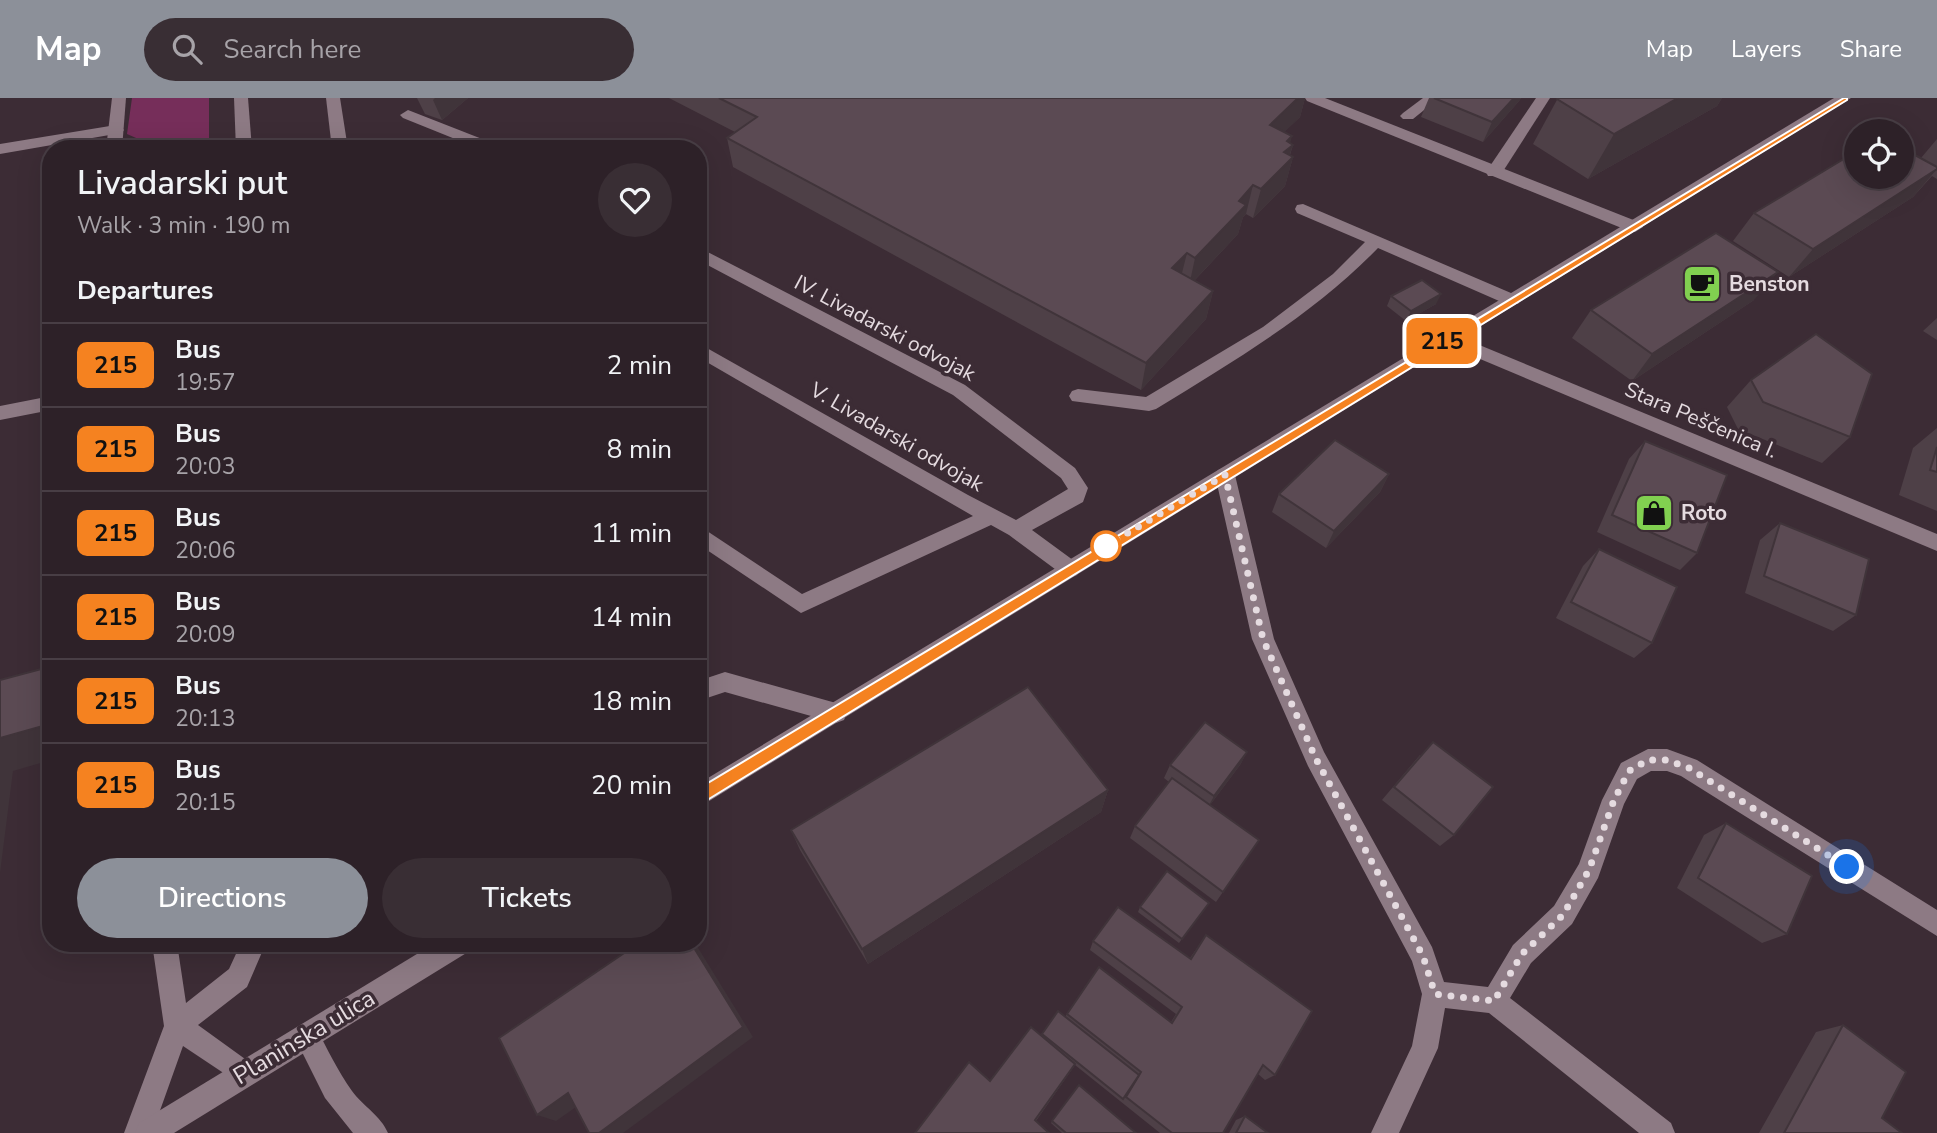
<!DOCTYPE html>
<html lang="en">
<head>
<meta charset="utf-8">
<style>
  :root { --surface:#2d2128; --page:#392e34; --text:#f1f3f6; --muted:#a7a3a8; --line:#483e45; --accent:#8c9099 }
  body { margin:0; font-family:"Nunito Sans",sans-serif; background:var(--page); color:var(--text); height:100vh; display:flex; flex-direction:column; font-size:26px; white-space:nowrap }
  * { box-sizing:border-box; margin:0 }
  p { font-size:23px; color:var(--muted) }
  .icon { flex:none; width:38px; height:38px; fill:none; stroke:currentColor; stroke-width:2; stroke-linecap:round; stroke-linejoin:round }
  .map { position:relative; flex:1; overflow:hidden }
  .panel { position:absolute; left:42px; top:42px; width:665px; height:812px; display:flex; flex-direction:column; background:var(--surface); border-radius:28px; box-shadow:0 7px 28px #0002,0 0 0 2px var(--line) }
  .panel>* { flex:none }
  .badge { padding:0 14px; border-radius:10px; font-size:24px; line-height:46px }
  .controls { position:absolute; left:1844px; top:21px; display:grid; gap:14px }
  .controls a { display:grid; place-items:center; width:70px; height:70px; border-radius:50%; background:var(--surface); box-shadow:0 7px 28px #0002,0 0 0 2px var(--line); font-size:35px }
  .you { position:absolute; width:35px; height:35px; margin:-18px; border:5px solid #fff; border-radius:50%; background:#1a73e8; box-shadow:0 0 0 10px #1a73e833 }
  .map>.badge { position:absolute; translate:-50% -50%; box-shadow:0 0 0 4px #fff }
  h2 { padding:0 35px; font-size:26px; line-height:63px }
  .round { display:grid; place-items:center; flex:none; width:74px; height:74px; border-radius:37px; background:var(--page) }
  .overview { display:flex; align-items:center; justify-content:space-between; height:119px; padding:0 35px }
  h1 { font-size:33px; font-weight:600; line-height:52px }
  .cta { display:flex; gap:14px; margin-top:auto; padding:14px 35px }
  .cta a { flex:1; height:80px; border-radius:42px; background:var(--accent); color:#fff; font-size:28px; font-weight:600; line-height:80px; text-align:center }
  .cta a+a { background:var(--page); color:var(--text) }
  ul { padding:0; list-style:none }
  li { display:flex; align-items:center; gap:21px; height:84px; padding:0 35px; border-top:2px solid var(--line) }
  li div { flex:1 }
  li b { display:block; font-size:26px }
  li em { font-style:normal }
  li .badge { min-width:77px; font-weight:700; text-align:center }
  header { display:flex; align-items:center; gap:42px; box-sizing:border-box; height:98px; padding:0 35px; background:var(--accent); color:#fff }
  header strong { font-size:33px }
  nav { display:flex; gap:38px; margin-inline-start:auto; font-size:24px }
  .search { width:490px; height:63px; background:var(--page); display:flex; align-items:center; gap:18px; box-sizing:border-box; padding:0 24px; border-radius:38px; color:var(--muted); font-size:26px }
  .map>svg:first-child { display:block }
</style>
</head>
<body>
<header>
<strong>Map</strong>
<div class="search"><svg class="icon" aria-label="search" viewBox="0 0 24 24"><circle cx="10" cy="10" r="6"/><path d="M15 15l6 6"/></svg>Search here</div>
<nav><a>Map</a><a>Layers</a><a>Share</a></nav>
</header>
<div class="map">
<svg width="1937" height="1035" viewBox="0 0 1937 1035">
  <rect width="100%" height="100%" fill="#3c2c35"/>
  <!-- green -->
  <polygon fill="#762e5a" points="132,0 209,0 209,51 153,51 152,47 127,36"/>
  <g fill="none" stroke-linecap="round" stroke-linejoin="round">
    <!-- lane -->
    <g fill="#8d7a84" fill-rule="evenodd">
      <polygon points="234,0 248,0 252,51 236,51"/>
      <polygon points="1423,0 1439,0 1413,21 1403,21 1400,18 1403,15"/>
      <polygon points="1536,0 1550,0 1500,78 1488,78 1486,74"/>
      <polygon points="116,27 121,29 124,32 121,35 0,56 0,46"/>
      <path d="M1303,106l215,92 3,4 -3,4h-12l-128,-56c-65,67 -143,112 -222,161l-7,2 -77,-10 -3,-5 3,-5 6,-2 68,8 117,-70 70,-53 32,-32 -68,-29 -2,-4 2,-4z"/>
      <polygon points="51,298 51,312 0,322 0,308"/>
      <polygon points="725,574 836,605 844,608 847,615 844,622 836,625 725,594 698,603 698,583"/>
      <path d="M307,925l9,4c11,22 22,44 36,64 11,15 29,25 36,42h-35l-28,-35 -31,-62 4,-9z"/>
    </g>
    <!-- street -->
    <g fill="#8d7a84" fill-rule="evenodd">
      <polygon points="112,0 126,0 122,51 106,51"/>
      <polygon points="326,0 340,0 348,51 332,51"/>
      <polygon points="1305,0 1325,0 1641,125 1643,129 1635,134 1629,133 1307,3"/>
      <polygon points="408,12 500,48 503,51 480,51 403,20 400,17"/>
      <polygon points="698,149 965,287 1075,370 1088,390 1083,404 1032,432 1077,465 1080,471 1077,477 1070,480 1063,477 1009,437 991,427 801,515 698,446 698,427 802,496 973,418 698,259 698,245 968,397 1016,422 1068,391 1061,380 953,297 698,162"/>
      <polygon points="1448,234 1937,436 1937,453 1442,245 1439,240 1442,235"/>
      <polygon points="1225,369 1232,372 1235,377 1274,541 1324,654 1432,849 1444,884 1488,889 1513,847 1554,808 1579,766 1602,702 1621,665 1648,651 1667,651 1697,662 1937,812 1937,838 1681,678 1667,673 1651,673 1637,681 1624,706 1598,780 1572,826 1531,865 1510,900 1671,1025 1675,1035 1639,1035 1489,915 1445,910 1438,950 1399,1035 1371,1035 1412,948 1422,896 1412,863 1308,668 1252,541 1215,377 1218,372"/>
      <polygon points="152,845 177,845 186,905 229,871 241,845 266,845 247,889 198,927 252,966 256,975 252,984 243,988 183,948 152,1035 124,1035 164,928"/>
    </g>
    <!-- secondary -->
    <g fill="#8d7a84" fill-rule="evenodd">
      <polygon points="1834,0 1851,0 698,710 698,686"/>
      <polygon points="435,845 471,845 468,854 174,1035 135,1035 139,1025"/>
    </g>
  </g>
  <!-- wall -->
  <g fill="#4e4047">
    <polygon points="417,0 468,0 442,22 425,16"/>
    <polygon points="669,0 1305,0 1300,19 1284,34 1290,45 1293,47 1290,57 1293,59 1285,88 1253,120 1246,116 1243,119 1238,136 1194,183 1213,193 1206,221 1141,292 733,69 727,40 735,34"/>
    <polygon points="1429,0 1521,0 1519,3 1483,44 1421,19"/>
    <polygon points="1558,0 1722,0 1717,8 1588,81 1533,46"/>
    <polygon points="1937,41 1937,81 1932,78 1913,99 1789,179 1733,143 1754,115 1921,60"/>
    <polygon points="1391,198 1436,206 1406,223 1387,208"/>
    <polygon points="1754,202 1632,283 1572,240 1591,212"/>
    <polygon points="1937,220 1937,242 1923,233"/>
    <polygon points="1751,282 1850,339 1822,365 1738,331 1727,309"/>
    <polygon points="1937,330 1937,413 1899,397 1913,350"/>
    <polygon points="1645,343 1697,455 1680,472 1597,434 1629,361"/>
    <polygon points="1389,376 1380,394 1326,450 1272,414 1279,396"/>
    <polygon points="1780,425 1856,517 1833,533 1745,495 1760,442"/>
    <polygon points="1599,451 1652,545 1634,560 1556,520 1583,468"/>
    <polygon points="1247,654 1240,667 1210,707 1259,742 1216,804 1130,740 1135,728 1169,684 1164,680 1170,667"/>
    <polygon points="1420,657 1454,737 1440,748 1382,702"/>
    <polygon points="1108,692 1101,714 868,866 800,752 791,732"/>
    <polygon points="1726,725 1787,836 1762,845 1677,790 1704,737"/>
    <polygon points="1209,805 1179,845 1138,814 1140,809"/>
    <polygon points="1206,837 1275,977 1265,982 1258,976 1223,1035 1160,1035 1075,967 1036,1023 990,983 1042,936 1065,919 1067,916 1171,924 1176,916 1090,852 1093,843 1190,860"/>
    <polygon points="1843,927 1882,1020 1902,1035 1759,1035 1816,934"/>
    <polygon points="1079,987 1136,1035 1062,1035 1051,1025"/>
    <polygon points="1245,1018 1268,1035 1229,1035 1236,1022"/>
  </g>
  <!-- shaded-wall -->
  <g fill="#40343a">
    <polygon points="435,0 468,0 442,22 433,2"/>
    <polygon points="1298,0 1305,0 1300,19 1262,56 1270,27"/>
    <polygon points="1514,0 1521,0 1519,3 1483,44 1492,24"/>
    <polygon points="1678,0 1722,0 1717,8 1588,81 1614,36"/>
    <polygon points="1292,38 1289,50 1293,47 1287,64 1293,59 1285,88 1253,120 1261,91 1287,43"/>
    <polygon points="1937,71 1913,99 1789,179 1813,151"/>
    <polygon points="1253,87 1246,116 1243,119 1238,136 1189,188 1195,160 1239,103"/>
    <polygon points="1187,155 1180,183 1172,170"/>
    <polygon points="1778,174 1754,202 1632,283 1652,256"/>
    <polygon points="1213,193 1206,221 1141,292 1146,265"/>
    <polygon points="1441,196 1436,206 1406,223 1411,213"/>
    <polygon points="1389,376 1380,394 1326,450 1334,433"/>
    <polygon points="45,570 51,573 51,662 13,673 0,775 0,640"/>
    <polygon points="1247,654 1240,667 1207,711 1214,698"/>
    <polygon points="1108,692 1101,714 868,866 862,851"/>
    <polygon points="691,845 695,845 753,939 623,1035 599,1035"/>
    <polygon points="568,995 586,1002 556,1023 537,1017"/>
  </g>
  <!-- building -->
  <g fill="#5b4a53" stroke="#40343a" stroke-width="2">
    <polygon points="719,0 1298,0 1270,27 1292,38 1287,43 1293,47 1284,54 1293,59 1261,91 1253,87 1239,103 1246,107 1195,160 1187,155 1172,170 1213,193 1146,265 727,40 757,19"/>
    <polygon points="1434,0 1514,0 1492,24"/>
    <polygon points="1558,0 1678,0 1614,36 1557,1"/>
    <polygon points="1902,50 1937,69 1937,71 1813,151 1754,115 1857,53 1857,79 1902,79"/>
    <polygon points="1716,135 1778,174 1652,256 1591,212"/>
    <polygon points="1422,182 1441,196 1411,213 1391,198"/>
    <polygon points="1816,236 1872,276 1850,339 1763,304 1751,282"/>
    <polygon points="1335,342 1389,376 1334,433 1279,396"/>
    <polygon points="1645,343 1727,377 1697,455 1612,417"/>
    <polygon points="1937,349 1937,374 1930,372"/>
    <polygon points="1780,425 1869,461 1856,517 1764,478"/>
    <polygon points="1599,451 1677,489 1652,545 1571,504"/>
    <polygon points="45,570 50,626 0,640 0,582"/>
    <polygon points="1028,589 1108,692 862,851 791,732"/>
    <polygon points="1205,624 1247,654 1214,698 1170,667"/>
    <polygon points="1433,644 1493,689 1454,737 1394,689"/>
    <polygon points="1172,680 1259,742 1223,794 1135,728"/>
    <polygon points="1726,725 1812,778 1787,836 1698,780"/>
    <polygon points="1167,773 1209,805 1182,841 1140,809"/>
    <polygon points="1118,809 1191,861 1206,837 1312,913 1275,977 1263,967 1223,1035 1172,1035 1126,999 1141,974 1067,916 1099,869 1172,925 1182,909 1093,843"/>
    <polygon points="639,845 691,845 743,929 599,1035 589,1035 568,995 537,1017 499,940"/>
    <polygon points="1058,913 1139,977 1123,1001 1042,936"/>
    <polygon points="1843,927 1906,974 1882,1020 1902,1035 1784,1035"/>
    <polygon points="1031,929 1075,966 1035,1022 1049,1035 915,1035 969,964 990,983"/>
    <polygon points="1079,987 1136,1035 1066,1035 1052,1023"/>
    <polygon points="1245,1018 1268,1035 1236,1035"/>
  </g>
  <!-- line -->
  <polygon fill="#f58220" stroke="#fff" stroke-width="2" points="1844,0 1847,0 1847,2 704,704 693,704 691,699 693,694"/>
  <g fill="none" stroke-linecap="round" stroke-linejoin="round">
    <!-- walk -->
    <polyline stroke="#e5dbe0" stroke-width="7" stroke-dasharray="0 12.6" points="1106,448 1225,377 1263,541 1316,661 1423,858 1435,896 1494,903 1522,856 1563,817 1589,772 1614,702 1629,673 1648,662 1667,662 1689,670 1847,769"/>
  </g>
  <!-- icons -->
  <defs>
    <g id="cafe-square" transform="scale(2.0125)"><rect x="-9" y="-9" width="18" height="18" rx="4" fill="#81d050" stroke="#3c2c35"/><path d="M-5.5-4.5H6V0H3Q3 3.5 0 3.5H-2.5Q-5.5 3.5-5.5 0ZM3-3.2v2h1.7v-2ZM-6 4.5H4V6H-6Z" fill="#111"/></g>
    <g id="shop-square" transform="scale(2.0125)"><rect x="-9" y="-9" width="18" height="18" rx="4" fill="#81d050" stroke="#3c2c35"/><path d="M-5-2.5h2.3a2.7 3.5 0 0 1 5.4 0H5L5.5 6h-11ZM-1.5-2.5h3a1.5 2.3 0 0 0-3 0Z" fill="#111"/></g>
  </defs>
  <g fill-rule="evenodd">
    <use href="#cafe-square" x="1702" y="186"/>
    <use href="#shop-square" x="1654" y="415"/>
  </g>
  <!-- markers -->
  <circle fill="#fff" stroke="#f58220" stroke-width="3.5" cx="1106" cy="448" r="14"/>
  <g text-anchor="middle" stroke-width="7" stroke-linejoin="round" paint-order="stroke">
    <!-- poi labels -->
    <g font-size="21" font-weight="bold" fill="#e5dbe0" stroke="#3c2c35" text-anchor="start">
      <text x="1729" y="193">Benston</text>
      <text x="1681" y="422">Roto</text>
    </g>
    <!-- street labels -->
    <g font-size="21" fill="#e5dbe0" stroke="#3c2c35">
      <text transform="translate(885 230) rotate(28)" y="7">IV. Livadarski odvojak</text>
      <text transform="translate(1701 322) rotate(23)" y="7">Stara Peščenica I.</text>
      <text transform="translate(897 339) rotate(30)" y="7">V. Livadarski odvojak</text>
    </g>
    <!-- near-street labels -->
    <g font-size="24" fill="#e5dbe0" stroke="#3c2c35">
      <text transform="translate(304 939) rotate(-31)" y="8">Planinska ulica</text>
    </g>
  </g>
</svg>
<div class="controls">
<a><svg class="icon" aria-label="locate" viewBox="0 0 24 24"><circle cx="12" cy="12" r="6"/><path d="M12 2v4M12 18v4M2 12h4M18 12h4"/></svg></a>
</div>
<div class="you" style="left:1847px;top:769px"></div>
<b class="badge" style="left:1442px;top:243px;background:#f58220;color:#111">215</b>
<section class="panel">
<div class="overview"><div><h1>Livadarski put</h1><p>Walk · 3 min · 190 m</p></div><a class="round"><svg class="icon" aria-label="heart" viewBox="0 0 24 24"><path d="M12 20l-8-8c-3-5 5-10 8-4 3-6 11-1 8 4z"/></svg></a></div>
<h2>Departures</h2>
<ul>
<li><span class="badge" style="background:#f58220;color:#111">215</span><div><b>Bus</b><p>19:57</p></div><em>2 min</em></li>
<li><span class="badge" style="background:#f58220;color:#111">215</span><div><b>Bus</b><p>20:03</p></div><em>8 min</em></li>
<li><span class="badge" style="background:#f58220;color:#111">215</span><div><b>Bus</b><p>20:06</p></div><em>11 min</em></li>
<li><span class="badge" style="background:#f58220;color:#111">215</span><div><b>Bus</b><p>20:09</p></div><em>14 min</em></li>
<li><span class="badge" style="background:#f58220;color:#111">215</span><div><b>Bus</b><p>20:13</p></div><em>18 min</em></li>
<li><span class="badge" style="background:#f58220;color:#111">215</span><div><b>Bus</b><p>20:15</p></div><em>20 min</em></li>
</ul>
<div class="cta"><a>Directions</a><a>Tickets</a></div>
</section>
</div>
</body>
</html>
